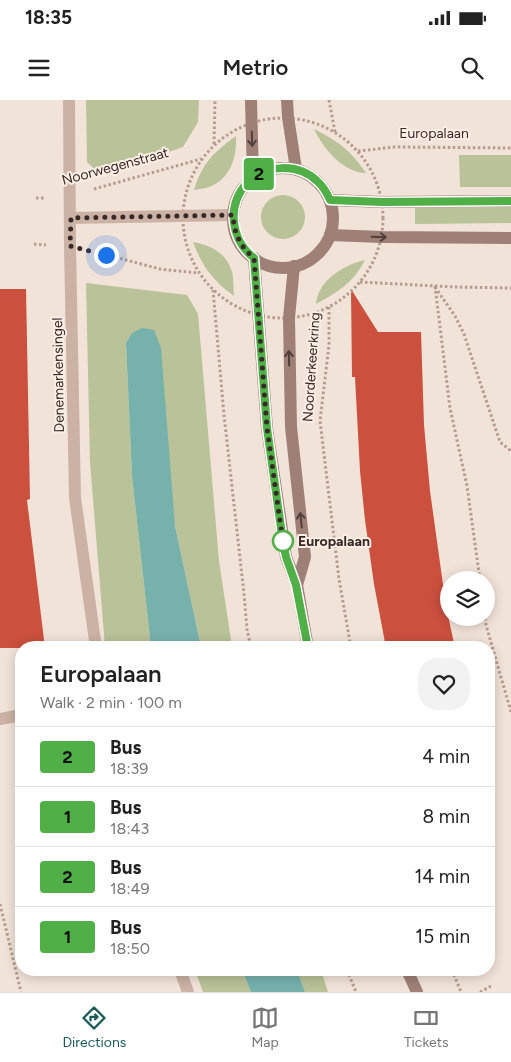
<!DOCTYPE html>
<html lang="en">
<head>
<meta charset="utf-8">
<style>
  :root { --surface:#fff; --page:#f2f2f2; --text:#222; --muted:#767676; --line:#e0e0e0; --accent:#1a5956 }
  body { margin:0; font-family:Figtree,sans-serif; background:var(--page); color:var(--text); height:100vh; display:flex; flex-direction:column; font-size:19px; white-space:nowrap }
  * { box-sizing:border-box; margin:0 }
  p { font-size:16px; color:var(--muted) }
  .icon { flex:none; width:28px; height:28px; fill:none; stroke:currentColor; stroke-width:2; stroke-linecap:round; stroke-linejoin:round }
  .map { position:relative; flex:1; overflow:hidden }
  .details { position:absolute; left:15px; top:541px; width:480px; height:335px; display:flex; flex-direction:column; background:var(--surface); border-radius:20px; box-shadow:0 2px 12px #0003 }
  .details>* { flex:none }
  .badge { padding:0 10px; border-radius:4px; font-size:18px; line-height:32px }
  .tools { position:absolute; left:440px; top:471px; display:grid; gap:10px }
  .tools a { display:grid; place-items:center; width:55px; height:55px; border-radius:50%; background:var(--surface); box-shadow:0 2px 12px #0003; font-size:25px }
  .you { position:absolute; width:25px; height:25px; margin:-12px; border:4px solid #fff; border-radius:50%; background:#1a73e8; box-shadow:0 0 0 8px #1a73e833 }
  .map>.badge { position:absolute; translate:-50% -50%; box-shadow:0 0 0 2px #fff }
  .round { display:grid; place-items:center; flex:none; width:52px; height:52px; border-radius:20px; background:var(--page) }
  .summary { display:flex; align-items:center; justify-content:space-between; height:85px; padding:0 25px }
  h1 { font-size:24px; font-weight:600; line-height:38px }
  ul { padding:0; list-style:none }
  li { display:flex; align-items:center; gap:15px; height:60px; padding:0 25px; border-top:1px solid var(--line) }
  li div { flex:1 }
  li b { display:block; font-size:19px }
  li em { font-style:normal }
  li .badge { min-width:55px; font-weight:700; text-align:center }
  .status { display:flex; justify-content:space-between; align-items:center; height:35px; padding:0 25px; background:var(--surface); direction:ltr }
  .status svg { height:14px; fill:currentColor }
  header { display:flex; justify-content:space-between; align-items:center; height:65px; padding:0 25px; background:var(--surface); font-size:22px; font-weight:600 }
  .dock { display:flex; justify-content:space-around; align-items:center; height:70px; border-top:1px solid var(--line); background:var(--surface); font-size:14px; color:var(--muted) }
  .dock a { display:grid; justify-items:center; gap:2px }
  .dock .active { color:var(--accent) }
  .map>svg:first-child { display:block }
</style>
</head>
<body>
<div class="status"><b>18:35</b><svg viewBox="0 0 49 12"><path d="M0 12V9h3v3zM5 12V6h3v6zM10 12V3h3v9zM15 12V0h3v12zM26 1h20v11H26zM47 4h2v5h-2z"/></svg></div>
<header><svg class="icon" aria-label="menu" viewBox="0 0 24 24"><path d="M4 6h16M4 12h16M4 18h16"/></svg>Metrio<svg class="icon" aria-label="search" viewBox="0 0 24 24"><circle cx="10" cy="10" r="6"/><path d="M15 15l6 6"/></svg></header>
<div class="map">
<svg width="511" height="892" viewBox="0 0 511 892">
  <rect width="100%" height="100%" fill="#f2e3d9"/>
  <!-- green -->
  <g fill="#b9c298">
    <polygon points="86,0 199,0 198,22 183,47 160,55 94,69 87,62"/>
    <path d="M314,29c24,12 37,22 52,44 -23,0 -43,-25 -52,-44z"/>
    <path d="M236,36c1,22 -6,45 -30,52 -4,1 -8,1 -12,2 9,-28 19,-37 42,-54z"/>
    <polygon points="459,55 511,55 511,87 460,87"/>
    <circle cx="283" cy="117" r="22"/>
    <polygon points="511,107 511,123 415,124 415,108"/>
    <path d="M193,142c17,3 34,11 39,30 2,7 1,16 2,24 -21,-15 -32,-30 -41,-54z"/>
    <path d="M365,160c-12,23 -27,32 -49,44 2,-24 28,-39 49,-44z"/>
    <polygon points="86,183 187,195 198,214 219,461 232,547 201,547 175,426 132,233 126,243 132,376 151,547 105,547 90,362"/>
    <polygon points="195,870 242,870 251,892 203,892"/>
    <polygon points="297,870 321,870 328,892 305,892"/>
  </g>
  <!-- water -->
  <g fill="#77b1ac">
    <polygon points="142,228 154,230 161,248 175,426 201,547 151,547 132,376 126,243 132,233"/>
    <polygon points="242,870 297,870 305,892 251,892"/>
  </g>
  <!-- building -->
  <g fill="#cb503e">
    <polygon points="0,189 26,189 30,399 27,400 45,548 0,548"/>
    <polygon points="351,189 378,232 421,232 424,325 430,391 446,506 455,548 386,548 374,484 365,420 360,371 355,277 352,277"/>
  </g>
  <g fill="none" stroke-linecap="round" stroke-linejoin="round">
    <!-- path -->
    <g stroke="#b79b8e" stroke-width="3" stroke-dasharray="2.5 2.5" stroke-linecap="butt">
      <polyline points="329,0 335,32"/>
      <circle cx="283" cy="118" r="100"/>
      <polyline points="214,44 215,0"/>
      <polyline points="358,51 395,47 511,48"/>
      <polyline points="94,89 201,59"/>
      <polyline points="36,98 44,98"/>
      <polyline points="34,144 46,145"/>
      <polyline points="96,152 160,169 199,173"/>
      <polyline points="360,182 455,187 511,188"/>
      <polyline points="435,186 450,308 467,386 480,480"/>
      <polyline points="435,187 455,216 464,234 500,342 511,351"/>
      <polyline points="213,190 224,315 244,494 247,529 251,548"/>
      <polyline points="329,207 329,245 320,321 339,479 351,548"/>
      <polyline points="485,518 486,525 511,612"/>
      <polyline points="0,804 21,892"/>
      <polyline points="347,870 356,892"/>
      <polyline points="452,870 461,892"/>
      <polyline points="480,892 491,886"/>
    </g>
    <!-- street -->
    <g stroke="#cbb2a4" stroke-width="12">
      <polyline points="69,0 70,146 75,398 96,548"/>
      <polyline points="71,118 233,115"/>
      <polyline points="0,619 21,615"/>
      <polyline points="180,870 188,892"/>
    </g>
    <!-- secondary -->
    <g stroke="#9e8076" stroke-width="12">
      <polyline points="251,0 253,77"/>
      <polyline points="287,0 288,17 296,69"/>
      <circle cx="283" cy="118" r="50"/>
      <polyline points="330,100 382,102 511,101"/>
      <polyline points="330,135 382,137 511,138"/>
      <polyline points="254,158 267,328 286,457 297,485 308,548"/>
      <polyline points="294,166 289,218 291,327 305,457 297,485"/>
      <polyline points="407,870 417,892"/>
    </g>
  </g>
  <!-- one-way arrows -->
  <defs><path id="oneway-shaft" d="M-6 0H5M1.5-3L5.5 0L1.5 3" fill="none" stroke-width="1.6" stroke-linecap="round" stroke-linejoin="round" transform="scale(1.25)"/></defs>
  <g stroke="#503f3a">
    <use href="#oneway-shaft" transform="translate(252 39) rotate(88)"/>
    <use href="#oneway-shaft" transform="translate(379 137) rotate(2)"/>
    <use href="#oneway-shaft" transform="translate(289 258) rotate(-91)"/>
    <use href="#oneway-shaft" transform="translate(301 420) rotate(-96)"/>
  </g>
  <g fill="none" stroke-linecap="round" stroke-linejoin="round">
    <!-- line casing -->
    <g stroke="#fff" stroke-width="11">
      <path id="line" d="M308,548l-12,-63 -10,-28 -3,-15 -16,-114 -13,-170c-23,-18 -28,-52 -7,-75 18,-19 51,-20 70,-2 6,5 10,12 13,19l52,2 129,-1"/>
    </g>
    <!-- line -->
    <use href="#line" stroke="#50af46" stroke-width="8"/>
    <!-- walk -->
    <path stroke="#362926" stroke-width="5" stroke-dasharray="0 9" d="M106,155l-36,-9 1,-28 162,-3c1,18 7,32 21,43l13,170 16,114v-1"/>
  </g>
  <!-- markers -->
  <circle fill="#fff" stroke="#50af46" stroke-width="2.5" cx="283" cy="441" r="10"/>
  <g text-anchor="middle" stroke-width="4" stroke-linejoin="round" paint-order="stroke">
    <!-- street labels -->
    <g font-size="14" fill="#362926" stroke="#faeee5">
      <text x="434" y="38">Europalaan</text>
      <text transform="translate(115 66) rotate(-15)" y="5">Noorwegenstraat</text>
      <text transform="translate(311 267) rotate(-86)" y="5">Noorderkeerkring</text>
      <text transform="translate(58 275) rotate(-91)" y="5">Denemarkensingel</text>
    </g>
    <!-- stop labels -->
    <g font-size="14" font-weight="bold" fill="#362926" stroke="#faeee5" text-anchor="start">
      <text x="298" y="446">Europalaan</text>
    </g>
  </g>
</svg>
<div class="tools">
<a><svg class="icon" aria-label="layers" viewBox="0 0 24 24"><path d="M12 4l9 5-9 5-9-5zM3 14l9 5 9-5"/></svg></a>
</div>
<div class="you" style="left:106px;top:155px"></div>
<b class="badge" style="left:259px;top:74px;background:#50af46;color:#111">2</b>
<section class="details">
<div class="summary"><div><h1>Europalaan</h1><p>Walk · 2 min · 100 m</p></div><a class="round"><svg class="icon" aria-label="heart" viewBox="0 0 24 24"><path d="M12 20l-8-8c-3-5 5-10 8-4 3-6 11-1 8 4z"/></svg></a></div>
<ul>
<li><span class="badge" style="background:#50af46;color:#111">2</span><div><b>Bus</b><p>18:39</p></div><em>4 min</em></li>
<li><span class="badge" style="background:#50af46;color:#111">1</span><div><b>Bus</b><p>18:43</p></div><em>8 min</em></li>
<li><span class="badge" style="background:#50af46;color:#111">2</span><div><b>Bus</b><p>18:49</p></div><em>14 min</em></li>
<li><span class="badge" style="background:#50af46;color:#111">1</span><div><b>Bus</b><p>18:50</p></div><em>15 min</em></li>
</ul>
</section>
</div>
<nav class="dock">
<a class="active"><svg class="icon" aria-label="directions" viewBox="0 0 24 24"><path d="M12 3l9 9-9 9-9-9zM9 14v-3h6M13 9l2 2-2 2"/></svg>Directions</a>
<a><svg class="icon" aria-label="map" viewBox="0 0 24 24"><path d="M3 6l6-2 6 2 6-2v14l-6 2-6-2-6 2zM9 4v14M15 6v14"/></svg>Map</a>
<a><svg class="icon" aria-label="tickets" viewBox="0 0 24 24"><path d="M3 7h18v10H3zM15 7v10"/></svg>Tickets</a>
</nav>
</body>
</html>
